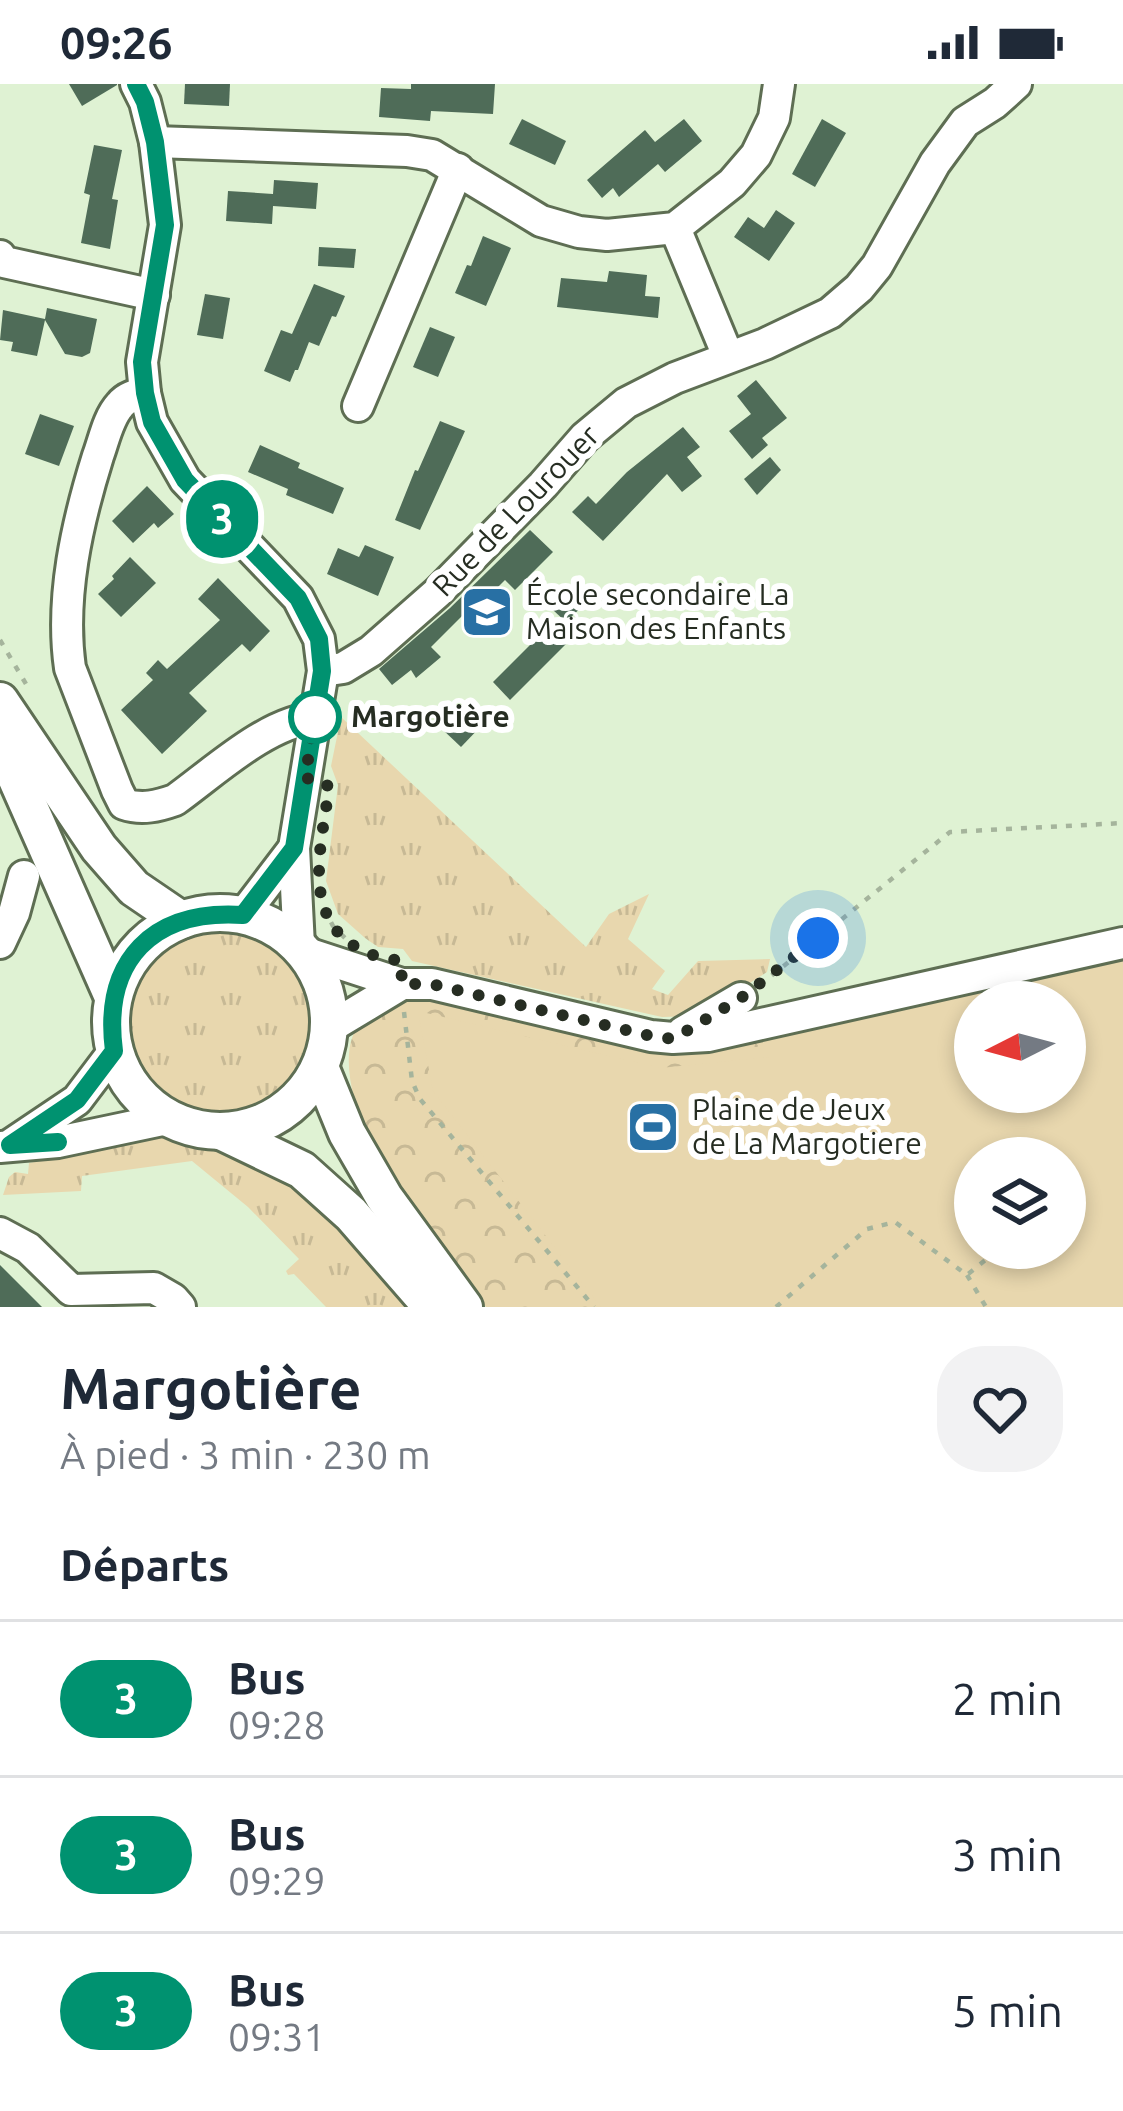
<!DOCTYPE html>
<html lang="fr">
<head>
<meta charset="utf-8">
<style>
  :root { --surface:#fff; --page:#f2f2f3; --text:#1f2937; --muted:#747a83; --line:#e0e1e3 }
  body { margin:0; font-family:Ubuntu,sans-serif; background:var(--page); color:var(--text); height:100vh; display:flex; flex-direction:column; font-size:45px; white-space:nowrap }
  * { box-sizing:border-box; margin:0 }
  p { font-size:39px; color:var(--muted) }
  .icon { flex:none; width:66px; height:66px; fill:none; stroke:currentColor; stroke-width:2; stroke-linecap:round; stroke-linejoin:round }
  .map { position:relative; height:1223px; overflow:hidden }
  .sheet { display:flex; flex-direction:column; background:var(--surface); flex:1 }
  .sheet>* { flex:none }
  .badge { padding:0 24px; border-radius:39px; font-size:42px; line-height:78px }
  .needle { width:78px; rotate:264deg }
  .buttons { position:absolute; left:954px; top:897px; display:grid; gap:24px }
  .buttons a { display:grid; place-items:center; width:132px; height:132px; border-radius:50%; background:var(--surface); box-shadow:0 6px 18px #0003; font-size:60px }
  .you { position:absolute; width:60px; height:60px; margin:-30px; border:9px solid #fff; border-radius:50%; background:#1a73e8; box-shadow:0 0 0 18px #1a73e833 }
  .map>.badge { position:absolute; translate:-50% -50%; box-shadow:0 0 0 6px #fff }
  h2 { padding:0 60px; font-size:45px; line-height:108px }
  .round { display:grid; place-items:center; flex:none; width:126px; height:126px; border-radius:48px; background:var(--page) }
  .summary { display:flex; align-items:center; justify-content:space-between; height:204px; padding:0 60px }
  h1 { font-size:57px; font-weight:600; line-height:90px }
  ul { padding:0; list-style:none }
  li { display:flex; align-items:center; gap:36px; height:156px; padding:0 60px; border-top:3px solid var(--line) }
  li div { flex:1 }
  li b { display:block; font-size:45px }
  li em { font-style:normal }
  li .badge { min-width:132px; font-weight:700; text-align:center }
  .status { display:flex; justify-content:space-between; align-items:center; height:84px; padding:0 60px; background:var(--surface); direction:ltr }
  .status svg { height:33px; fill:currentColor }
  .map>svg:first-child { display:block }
</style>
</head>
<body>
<div class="status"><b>09:26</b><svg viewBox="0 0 49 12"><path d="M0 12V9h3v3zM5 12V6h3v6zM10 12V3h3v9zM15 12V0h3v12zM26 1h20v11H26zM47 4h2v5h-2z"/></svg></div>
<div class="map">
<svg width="1123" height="1223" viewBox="0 0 1123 1223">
  <defs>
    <pattern id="grass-tufts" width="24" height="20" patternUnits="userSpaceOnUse" patternTransform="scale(3)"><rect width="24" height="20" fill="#e8d7ae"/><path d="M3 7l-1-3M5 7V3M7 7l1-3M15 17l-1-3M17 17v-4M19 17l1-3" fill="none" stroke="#c7b995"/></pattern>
    <pattern id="forest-crowns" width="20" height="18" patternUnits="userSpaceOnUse" patternTransform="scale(3)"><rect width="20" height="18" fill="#e8d7ae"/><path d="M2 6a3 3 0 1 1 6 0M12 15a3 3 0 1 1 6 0" fill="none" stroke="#c7b995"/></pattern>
  </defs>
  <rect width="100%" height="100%" fill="#dff2d3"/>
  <!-- grass -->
  <g fill="url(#grass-tufts)">
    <polygon points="341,633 586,863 609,830 649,810 628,855 665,887 652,905 668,911 698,877 770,875 767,888 698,932 662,933 412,877 403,865 378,863 365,854 338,830 326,797 338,701 331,682"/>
    <circle cx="220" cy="938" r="109"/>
    <polygon points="148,1050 260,1074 290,1087 417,1223 326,1223 294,1190 288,1191 286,1187 299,1175 248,1123 192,1077 82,1092 81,1107 3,1111 9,1093 15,1088 28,1090 29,1079 89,1067 127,1054"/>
  </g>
  <!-- forest -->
  <path fill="url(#forest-crowns)" d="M434,913l317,41 224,210 148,59h-637c-29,-36 -60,-71 -86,-108 -25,-36 -77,-143 -36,-180 17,-14 49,-20 70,-22z"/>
  <!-- pitch -->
  <path fill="#e8d7ae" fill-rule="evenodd" d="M1123,876v347h-522l-168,-216 -15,-80 242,57 109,-11 -18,-19 45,-7zM975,918h90v90h-90zM975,1074h90v90h-90z"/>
  <!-- building -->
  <g fill="#4f6c58">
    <polygon points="69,0 117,0 117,1 82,22"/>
    <polygon points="185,0 230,0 229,22 184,20"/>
    <polygon points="411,0 495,0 493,30 431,27 430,37 379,33 381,4 411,5"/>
    <polygon points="522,35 566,57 555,81 509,60"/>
    <polygon points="684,35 702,57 665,88 658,80 619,113 613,104 602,114 587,96 645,46 655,58"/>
    <polygon points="822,35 846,49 815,103 792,90"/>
    <polygon points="94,61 122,66 112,115 118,116 110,165 81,159 90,111 84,109"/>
    <polygon points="274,96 318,99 316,125 273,122 272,140 226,137 228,107 273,110"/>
    <polygon points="776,126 795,139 769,177 734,153 748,133 764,144"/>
    <polygon points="483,152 511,164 486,222 455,209 467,181 471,182"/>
    <polygon points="319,163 356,165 354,184 318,182"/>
    <polygon points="609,187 647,191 645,212 660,213 658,234 557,223 561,194 607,198"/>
    <polygon points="314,200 345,212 336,233 332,232 319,262 309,258 298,286 295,286 290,298 264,287 281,246 292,250"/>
    <polygon points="205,210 230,214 223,255 197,251"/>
    <polygon points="47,224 97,235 90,269 82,273 65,270 45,236 37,272 11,267 13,258 0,256 3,226 45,235"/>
    <polygon points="430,243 455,253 438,293 413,283"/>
    <polygon points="756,296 787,334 762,354 768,361 752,375 729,347 751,330 737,312"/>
    <polygon points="40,330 74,342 59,382 25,370"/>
    <polygon points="440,337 465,347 420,446 395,436 415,386 418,387"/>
    <polygon points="683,343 700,363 687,373 702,392 682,408 667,390 603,457 572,428 588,412 596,420 627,388"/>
    <polygon points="260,361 300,379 298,384 344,404 333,430 286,411 288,405 248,388"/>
    <polygon points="770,373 781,386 757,411 744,395"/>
    <polygon points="147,402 174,430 158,444 154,439 133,459 112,437"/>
    <polygon points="530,446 553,468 515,506 505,496 467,534 463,531 431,563 441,573 416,594 411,586 392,601 379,585 450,524"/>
    <polygon points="365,461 394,473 378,512 327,490 338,464 359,473"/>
    <polygon points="130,473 156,499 121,533 98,510 114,495 112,492"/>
    <polygon points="218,494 270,547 250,568 242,560 189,609 207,627 162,670 121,626 153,596 146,589 158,576 167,585 220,536 198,515"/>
    <polygon points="579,498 593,512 566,538 553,526"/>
    <polygon points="552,539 569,557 510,616 493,598"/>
    <polygon points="466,622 484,639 461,663 442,645"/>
    <polygon points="0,1181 42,1223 0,1223"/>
  </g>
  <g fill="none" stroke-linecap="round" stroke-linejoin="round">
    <!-- minor casing -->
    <g stroke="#5e6e53" stroke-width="36">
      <g id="minor">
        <polyline points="136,0 145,18 155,58 165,141 142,278 145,309 152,338 185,396 298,514 319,555 323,587 294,764 299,862"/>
        <polyline points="155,58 407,67 432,71 541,137 579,148 607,151 675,144 732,99 756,71 774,34 779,0"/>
        <polyline points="675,144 728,272"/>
        <polyline points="0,172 4,178 154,211"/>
        <path d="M145,309c-10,2 -19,4 -25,12 -12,13 -16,35 -22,51 -21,67 -38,142 -28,212l47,122 7,14c18,6 34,2 51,-4 39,-28 92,-78 140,-82"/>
        <polyline points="358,322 458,85"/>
        <polyline points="323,587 343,584 371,567 437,509 543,401 585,353 626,319 675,294 765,260 830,229 859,204 877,182 935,79 965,38 995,19 1016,0"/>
        <polyline points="243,831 294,764"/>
        <polyline points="0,859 14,829 24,792"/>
        <polyline points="304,868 402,900 432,900 651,952 673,954 708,952 1123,859"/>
        <polyline points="329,944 402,900"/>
        <polyline points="683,948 741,914"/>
        <polyline points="13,1059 77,1016 114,967"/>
        <polyline points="0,1063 58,1058 167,1035"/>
        <polyline points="0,1149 28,1164 71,1206 154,1204 173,1215 180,1223"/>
      </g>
    </g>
    <!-- major casing -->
    <g stroke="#5e6e53" stroke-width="42">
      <g id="major">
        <polyline points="0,617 99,764 134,804 181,836"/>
        <polyline points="0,657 113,913"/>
        <circle cx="220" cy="938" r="109"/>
        <polyline points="320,983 347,1049 384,1113 464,1223"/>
        <polyline points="223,1048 302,1086 351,1130 432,1223"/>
      </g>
    </g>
    <!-- path -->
    <g stroke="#a5b49c" stroke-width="4.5" stroke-dasharray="6 9" stroke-linecap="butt">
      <polyline points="0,556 26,600"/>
      <polyline points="324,825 333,842 345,854"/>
      <polyline points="760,901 950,748 1123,739"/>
      <polyline points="404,928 412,997 420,1015 594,1223"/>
      <polyline points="967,1191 986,1223"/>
      <polyline points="776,1223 867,1145 895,1138 967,1191 999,1165"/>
    </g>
    <!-- minor -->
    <use href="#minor" stroke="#fff" stroke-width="30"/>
    <!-- major -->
    <use href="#major" stroke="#fff" stroke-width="36"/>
  </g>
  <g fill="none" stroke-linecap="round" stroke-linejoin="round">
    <!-- line casing -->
    <g stroke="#fff" stroke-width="27">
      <path id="line" d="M58,1058l-48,3 67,-45 37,-49c-12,-91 39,-142 129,-136l51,-67 28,-177 -3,-32 -21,-41 -113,-118 -33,-58 -7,-29 -3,-31 23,-137 -10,-83 -10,-40 -9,-18"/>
    </g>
    <!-- line -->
    <use href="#line" stroke="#009270" stroke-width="18"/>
    <!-- walk -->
    <path stroke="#262d22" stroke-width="12" stroke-dasharray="0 21.6" d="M315,633l-10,61 20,4 4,6c-8,61 -32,139 44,167 8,3 19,4 28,6l1,23h29l220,52 22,3 68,-41 77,-60"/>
  </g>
  <!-- icons -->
  <defs>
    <g id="school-square" transform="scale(2.7)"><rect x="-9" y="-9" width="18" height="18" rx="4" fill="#2870a4" stroke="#fff"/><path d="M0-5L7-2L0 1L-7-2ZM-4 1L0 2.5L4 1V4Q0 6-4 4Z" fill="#fff"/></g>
    <g id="stadium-square" transform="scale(2.7)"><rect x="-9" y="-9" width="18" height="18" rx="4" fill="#2870a4" stroke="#fff"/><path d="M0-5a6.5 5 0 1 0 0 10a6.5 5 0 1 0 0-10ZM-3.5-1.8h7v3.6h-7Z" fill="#fff"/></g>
  </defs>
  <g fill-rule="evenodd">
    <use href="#school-square" x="487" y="528"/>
    <use href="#stadium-square" x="653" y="1043"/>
  </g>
  <!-- markers -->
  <circle fill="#fff" stroke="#009270" stroke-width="6" cx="315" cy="633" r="24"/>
  <g text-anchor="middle" stroke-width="12" stroke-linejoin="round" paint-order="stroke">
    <!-- street labels -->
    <g font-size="30" fill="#262d22" stroke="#fff">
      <text transform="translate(516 427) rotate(-46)" y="10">Rue de Lourouer</text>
    </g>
    <!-- poi labels -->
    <g font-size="30" fill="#262d22" stroke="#fff" text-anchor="start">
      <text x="526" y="521">École secondaire La<tspan x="526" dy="34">Maison des Enfants</tspan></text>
      <text x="692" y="1036">Plaine de Jeux<tspan x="692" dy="34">de La Margotiere</tspan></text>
    </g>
    <!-- stop labels -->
    <g font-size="30" font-weight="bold" fill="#262d22" stroke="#fff" text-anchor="start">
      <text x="351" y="643">Margotière</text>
    </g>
  </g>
</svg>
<div class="buttons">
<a><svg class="needle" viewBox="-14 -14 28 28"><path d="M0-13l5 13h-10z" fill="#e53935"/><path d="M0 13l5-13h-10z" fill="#747a83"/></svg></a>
<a><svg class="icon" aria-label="layers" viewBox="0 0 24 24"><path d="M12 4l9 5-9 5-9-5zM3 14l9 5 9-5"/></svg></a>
</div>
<div class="you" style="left:818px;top:854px"></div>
<b class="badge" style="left:222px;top:435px;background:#009270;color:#fff">3</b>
</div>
<section class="sheet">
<div class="summary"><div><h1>Margotière</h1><p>À pied · 3 min · 230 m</p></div><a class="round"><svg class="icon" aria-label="heart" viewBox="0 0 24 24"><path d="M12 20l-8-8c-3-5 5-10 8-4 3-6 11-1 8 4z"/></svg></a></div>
<h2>Départs</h2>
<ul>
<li><span class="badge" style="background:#009270;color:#fff">3</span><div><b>Bus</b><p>09:28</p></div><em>2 min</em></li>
<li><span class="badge" style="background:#009270;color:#fff">3</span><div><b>Bus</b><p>09:29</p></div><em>3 min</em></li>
<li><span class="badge" style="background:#009270;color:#fff">3</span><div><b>Bus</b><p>09:31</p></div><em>5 min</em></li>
</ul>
</section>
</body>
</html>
